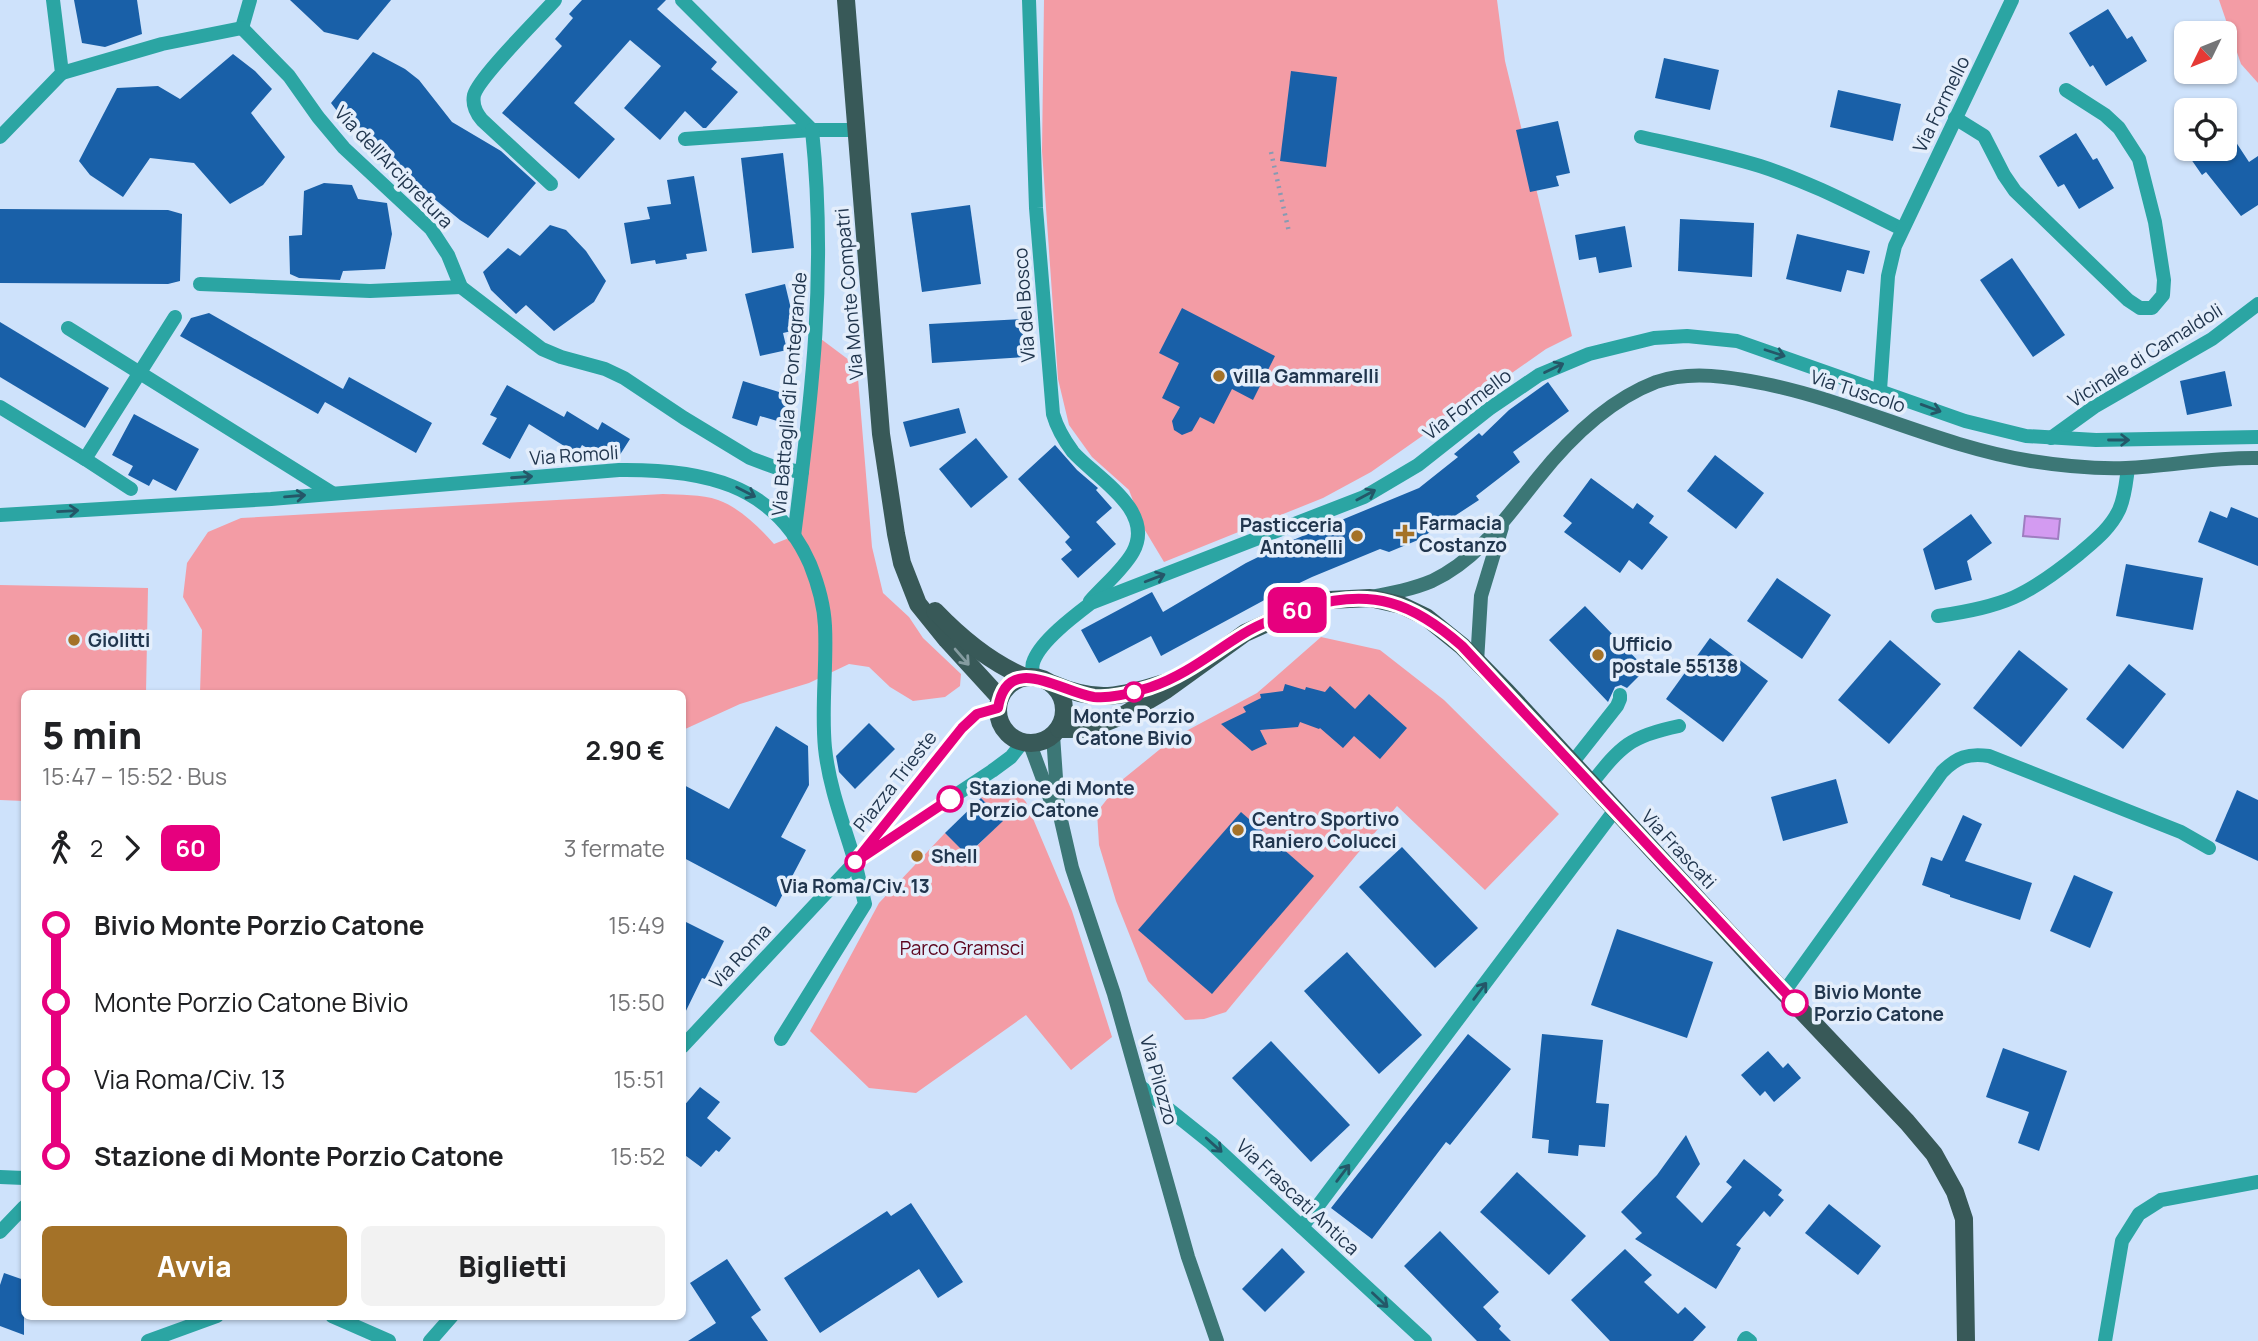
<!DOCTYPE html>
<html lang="it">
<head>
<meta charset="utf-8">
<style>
  :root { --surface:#fff; --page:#f2f2f2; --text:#202124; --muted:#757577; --accent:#a47228 }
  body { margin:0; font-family:Manrope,sans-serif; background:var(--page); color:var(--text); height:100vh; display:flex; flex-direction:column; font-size:26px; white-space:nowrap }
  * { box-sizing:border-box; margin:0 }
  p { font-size:23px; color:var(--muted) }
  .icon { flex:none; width:38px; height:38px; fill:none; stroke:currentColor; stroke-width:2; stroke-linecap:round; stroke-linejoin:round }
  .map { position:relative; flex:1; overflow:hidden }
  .sheet { position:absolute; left:21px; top:690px; width:665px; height:630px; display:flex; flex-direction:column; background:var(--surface); border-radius:10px; box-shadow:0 2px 5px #0004 }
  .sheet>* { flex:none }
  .badge { padding:0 14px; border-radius:10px; font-size:24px; line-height:46px }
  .needle { width:46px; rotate:227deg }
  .fabs { position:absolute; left:2174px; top:21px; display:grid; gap:14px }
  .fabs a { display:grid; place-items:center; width:63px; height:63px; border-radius:10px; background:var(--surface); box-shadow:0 2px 5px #0004; font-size:35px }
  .map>.badge { position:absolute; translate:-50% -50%; box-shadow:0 0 0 4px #fff }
  .legs { display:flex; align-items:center; gap:10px; height:77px; padding:0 21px; font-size:23px }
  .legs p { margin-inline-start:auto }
  .summary { display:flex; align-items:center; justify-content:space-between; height:119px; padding:0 21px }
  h1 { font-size:38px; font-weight:800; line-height:52px }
  .primary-button { display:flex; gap:14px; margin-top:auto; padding:14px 21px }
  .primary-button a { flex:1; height:80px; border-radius:10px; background:var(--accent); color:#fff; font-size:28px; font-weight:800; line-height:80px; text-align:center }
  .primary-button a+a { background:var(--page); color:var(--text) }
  ul { padding:0 21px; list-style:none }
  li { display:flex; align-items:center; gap:24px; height:77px; font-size:26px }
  li i { display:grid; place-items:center; width:10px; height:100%; margin:0 9px; background:currentColor }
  li i::after { content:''; width:18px; height:18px; margin:-9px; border:5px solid; border-radius:50%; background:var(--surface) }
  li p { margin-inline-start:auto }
  li:first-child i { background:linear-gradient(#0000 50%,currentColor 0) }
  li:last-child i { background:linear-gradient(currentColor 50%,#0000 0) }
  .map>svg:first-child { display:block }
</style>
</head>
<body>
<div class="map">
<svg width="2258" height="1341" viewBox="0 0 2258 1341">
  <rect width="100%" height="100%" fill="#cee2fb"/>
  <!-- green -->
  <g fill="#f39ca5">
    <polygon points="1044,0 1497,0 1505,61 1572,336 1546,349 1371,472 1323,498 1164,562 1143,527 1129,490 1092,457 1069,425 1058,379 1042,151"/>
    <polygon points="2219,0 2258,0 2258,83 2241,64"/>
    <path d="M817,336l40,30 15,181 11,46 26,24 14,21 38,36 -1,12 -15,11 -32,4 -23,-14 -21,-20 -20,-3 -40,19 -69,21 -57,26 -1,-37h-482l2,-63 -19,-33 4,-34 21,-31 33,-14 422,-24c16,1 39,0 55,6 22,8 41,27 56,44l20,-8z"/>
    <polygon points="0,585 148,588 146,693 24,693 24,801 0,800"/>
    <polygon points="1321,637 1380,650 1444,700 1559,814 1485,890 1397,806 1226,1012 1204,1019 1185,1020 1148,981 1116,901 1099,845 1097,812 1122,780 1175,737 1257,693"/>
    <polygon points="998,781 1012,786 1026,802 1072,911 1112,1037 1071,1070 1026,1015 916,1093 869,1088 810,1031 879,903 945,833 968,855 1002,821 981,798"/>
  </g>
  <!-- water -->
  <polygon fill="#d39bf1" stroke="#9e7dc0" stroke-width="2" points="2025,516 2060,519 2058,539 2023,536"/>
  <!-- building -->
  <g fill="#1960a8">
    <polygon points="74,0 137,0 142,34 105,47 82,43"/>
    <polygon points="290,0 391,0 358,40 324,32"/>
    <polygon points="582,0 666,0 657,9 717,62 711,69 738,92 706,128 703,128 685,111 660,140 624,108 661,66 630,40 574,103 615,139 579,179 502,113 562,46 555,39 573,18 569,14"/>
    <polygon points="2108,9 2127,39 2132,36 2147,61 2106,86 2093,65 2090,67 2069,33"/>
    <polygon points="373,52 405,69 419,80 452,122 501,151 536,183 488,238 460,220 353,132 331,103"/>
    <polygon points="233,54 255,71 272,89 251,113 285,157 263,185 230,204 194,163 150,158 123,197 90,175 79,161 117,88 158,86 180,99"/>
    <polygon points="1664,58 1719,70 1710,110 1655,98"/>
    <polygon points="1291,71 1337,77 1326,167 1280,161"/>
    <polygon points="1838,90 1901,104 1893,141 1830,127"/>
    <polygon points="1558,121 1570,173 1556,176 1559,186 1530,192 1516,130"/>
    <polygon points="2224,124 2249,162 2258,156 2258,205 2241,216 2206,172 2202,175 2184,149 2224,149"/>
    <polygon points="2076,133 2093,160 2097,158 2114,188 2079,209 2064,184 2058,187 2039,156"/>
    <polygon points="783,153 794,248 752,253 741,158"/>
    <polygon points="694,176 707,251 686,254 687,259 656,264 655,260 631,264 624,223 650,219 647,207 671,204 667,180"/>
    <polygon points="324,183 352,185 358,199 387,203 392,234 385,269 343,271 340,280 299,278 290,274 289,236 302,235 304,191"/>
    <polygon points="970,205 981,284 922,292 911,213"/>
    <polygon points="0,209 168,210 182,214 180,281 168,284 0,283"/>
    <polygon points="1680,219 1754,223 1752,277 1678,271"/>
    <polygon points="550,225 566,230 586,251 606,281 594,302 554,331 526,305 516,314 491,290 483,272 508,248 520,256"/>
    <polygon points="1625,226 1632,267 1599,273 1596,257 1579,260 1575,235"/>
    <polygon points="1797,234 1870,251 1864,274 1847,270 1841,292 1786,279"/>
    <polygon points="2012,258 2065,335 2033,357 1980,280"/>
    <polygon points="785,284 796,330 783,333 787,350 760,356 745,294"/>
    <polygon points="1182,308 1275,356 1253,400 1232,389 1214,424 1200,417 1192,431 1182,435 1174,430 1172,421 1180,407 1162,398 1179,363 1159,353"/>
    <polygon points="209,313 343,389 349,377 432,423 416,453 325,402 318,414 180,336 191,318"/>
    <polygon points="1022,319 1024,357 932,363 929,324"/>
    <polygon points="0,322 109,388 85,428 0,377"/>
    <polygon points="2225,371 2232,406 2187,415 2180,381"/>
    <polygon points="743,381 792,396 784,423 760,416 757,426 732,418"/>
    <polygon points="1548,382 1569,411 1513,452 1520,462 1476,496 1479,500 1418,540 1389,552 1380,549 1312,577 1270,597 1161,656 1151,636 1099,663 1081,630 1152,592 1163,612 1246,563 1293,540 1419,488 1458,457 1454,454 1479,433 1482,436 1509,410"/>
    <polygon points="507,385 564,417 567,411 598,430 602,422 630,439 616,461 609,461 582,445 577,454 529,424 510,459 482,444 497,418 490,415"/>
    <polygon points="959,408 966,433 910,447 903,422"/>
    <polygon points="134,414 199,449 176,491 153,479 149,486 128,475 133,466 112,455"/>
    <polygon points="976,438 1008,477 971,508 939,469"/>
    <polygon points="1055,445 1077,470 1098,488 1096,490 1112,508 1096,522 1116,544 1078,578 1061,559 1072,550 1065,542 1070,537 1018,479"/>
    <polygon points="1715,455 1764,493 1736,529 1687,491"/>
    <polygon points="1591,478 1633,509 1637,503 1654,516 1649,523 1668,537 1642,570 1629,560 1620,573 1564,532 1572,523 1563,516"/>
    <polygon points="2231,507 2258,518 2258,566 2198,542 2210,511 2227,518"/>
    <polygon points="1971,514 1992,543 1967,561 1972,580 1935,590 1923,549"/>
    <polygon points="2126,564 2203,578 2193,630 2116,616"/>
    <polygon points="1777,578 1831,615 1802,659 1747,621"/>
    <polygon points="1585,606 1646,669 1627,688 1621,685 1615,687 1608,702 1549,640"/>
    <polygon points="1710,638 1768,681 1723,742 1666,699"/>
    <polygon points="1890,640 1941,684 1889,744 1838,700"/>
    <polygon points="2019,650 2068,689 2021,747 1973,708"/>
    <polygon points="2129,664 2166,694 2123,749 2086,719"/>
    <polygon points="1285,684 1305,690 1306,687 1325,692 1330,686 1355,709 1369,694 1407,728 1380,759 1354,736 1343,748 1320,728 1319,729 1300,722 1298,727 1260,730 1267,744 1252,751 1221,724 1246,712 1243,707 1261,698 1260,694 1283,691"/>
    <polygon points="869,723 895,749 855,789 839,772 836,756"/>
    <polygon points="776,726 808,746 809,785 781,837 806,850 776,907 682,857 682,784 729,809"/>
    <polygon points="1836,779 1848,823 1783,841 1771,797"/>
    <polygon points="2237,790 2258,800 2258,861 2215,841"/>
    <polygon points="981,798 1003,821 967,855 945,833"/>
    <polygon points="1241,812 1314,876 1212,994 1138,930"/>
    <polygon points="1963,815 1982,824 1965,861 2032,883 2020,920 1950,897 1950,895 1922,885 1931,857 1942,861"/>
    <polygon points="1402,847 1478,928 1435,968 1359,887"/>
    <polygon points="2074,875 2113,892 2090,948 2050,931"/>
    <polygon points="682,920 724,941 705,979 702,978 682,1019"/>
    <polygon points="1617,929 1713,962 1687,1038 1591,1005"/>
    <polygon points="1347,952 1422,1035 1379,1074 1304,991"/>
    <polygon points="1468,1034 1511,1069 1450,1145 1446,1142 1372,1239 1331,1208"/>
    <polygon points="1542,1034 1603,1040 1596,1103 1609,1104 1605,1147 1579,1145 1578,1156 1548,1153 1549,1140 1532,1138"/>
    <polygon points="1271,1041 1350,1125 1311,1162 1232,1078"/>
    <polygon points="2003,1048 2067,1071 2039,1151 2018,1143 2029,1112 1986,1097"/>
    <polygon points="1768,1051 1783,1068 1788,1063 1801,1078 1774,1102 1765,1091 1760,1096 1741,1075"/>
    <polygon points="700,1087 720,1102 707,1118 731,1138 719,1152 716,1150 701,1167 682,1153 682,1108"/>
    <polygon points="1686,1135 1700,1164 1676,1197 1702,1223 1732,1187 1726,1182 1744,1159 1782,1190 1778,1195 1784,1200 1770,1217 1764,1211 1736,1245 1741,1248 1716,1289 1635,1239 1642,1233 1621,1212 1657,1175"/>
    <polygon points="1517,1172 1586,1236 1549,1275 1480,1212"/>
    <polygon points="911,1203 963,1282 938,1298 919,1269 820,1333 784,1278 887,1211 891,1216"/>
    <polygon points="1829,1204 1881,1246 1858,1275 1805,1233"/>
    <polygon points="1440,1231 1499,1292 1483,1307 1501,1326 1499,1329 1511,1341 1477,1341 1404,1266"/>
    <polygon points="1282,1248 1305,1272 1265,1312 1242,1289"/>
    <polygon points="1625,1249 1652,1275 1644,1282 1678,1314 1685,1307 1706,1327 1693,1341 1610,1341 1571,1300"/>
    <polygon points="727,1259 761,1310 751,1317 768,1341 688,1341 716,1323 690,1283"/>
    <polygon points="4,1273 24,1280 24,1335 0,1326 0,1285"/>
  </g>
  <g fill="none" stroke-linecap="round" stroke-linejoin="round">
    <!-- path -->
    <polyline stroke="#869bb3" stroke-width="4.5" stroke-dasharray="2 5" stroke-linecap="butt" points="1271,152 1289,232"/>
    <!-- lane -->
    <g stroke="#2ba5a3" stroke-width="14">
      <polyline points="1955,118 1984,136 2004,175 2015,191 2128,300 2140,308 2152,308 2163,295 2164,280 2155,222 2139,159 2119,128 2105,115 2066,90"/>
      <polyline points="685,139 812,130"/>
      <polyline points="781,1039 865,904 855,862"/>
      <polyline points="1744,1341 1746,1338 1750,1341"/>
    </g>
    <!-- street -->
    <g stroke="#2ba5a3" stroke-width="14">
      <polyline points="250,0 242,28 289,76 318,117 344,148 431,229 448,255 461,287 542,349 561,357 605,369 624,378 684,418 750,458 777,468 802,472"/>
      <polyline points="682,0 812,130 857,130"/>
      <path d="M1029,0l7,208 17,206c4,14 11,26 20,38 22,25 83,58 60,100 -10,18 -29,33 -43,49"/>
      <polyline points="62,73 162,44 242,28"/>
      <polyline points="0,137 62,73 53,0"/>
      <path d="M1641,137c40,9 80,17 119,29 50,16 95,40 142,63"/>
      <path d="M551,184l-69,-64c-6,-7 -10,-15 -8,-25 5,-18 65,-77 81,-95"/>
      <polyline points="200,284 370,291 461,287"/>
      <polyline points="68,328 332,493"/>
      <polyline points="1880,390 1888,276 1895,246 2012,0"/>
      <polyline points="0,407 85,459"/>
      <polyline points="2051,438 2094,407 2212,339 2258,304"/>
      <polyline points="131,489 85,459 175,317"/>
      <path d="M0,515l271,-16 348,-29c81,-1 155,12 191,94 8,20 14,40 15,62 2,41 -4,82 0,122 4,39 19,77 30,114"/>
      <path d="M794,536c18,-139 33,-265 18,-406"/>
      <path d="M1938,616c67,-10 88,-19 141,-62 15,-13 31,-25 40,-44 6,-13 7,-28 9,-42"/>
      <path d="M1034,677c-2,-6 -3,-11 0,-17 8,-20 40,-44 57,-57l273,-106 54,-32 71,-56 50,-34 50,-21 65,-16 33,-2 50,5 228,80 61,15 70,4 162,-3"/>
      <polyline points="1572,763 1617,706 1620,699 1620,695"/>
      <path d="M1591,784c30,-38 39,-48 88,-58"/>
      <polyline points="871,851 992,771 1011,757 1022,743"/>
      <path d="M1784,992l158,-220c15,-15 26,-19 47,-16l192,76 28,16"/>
      <polyline points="682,1047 855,862 962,728 977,714 998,708"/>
      <polyline points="1141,1087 1211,1143 1425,1341"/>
      <polyline points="0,1177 24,1178"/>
      <polyline points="1302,1227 1615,810"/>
      <polyline points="0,1232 24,1207"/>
      <polyline points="332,1316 389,1341"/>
      <polyline points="148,1341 217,1316"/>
      <polyline points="430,1341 452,1316"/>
      <polyline points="2105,1341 2122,1241 2139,1214 2161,1200 2258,1182"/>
    </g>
    <!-- secondary -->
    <g stroke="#3c7776" stroke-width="14">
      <path d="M1371,597c21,-4 42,-8 61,-16 47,-22 75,-65 106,-103 31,-39 71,-78 118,-96 35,-12 75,-5 110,2 91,19 173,62 265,77 31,5 63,8 95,7 44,-2 87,-11 132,-10"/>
      <polyline points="1477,662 1481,596 1502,527"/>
      <polyline points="1053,735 1058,807 1072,868 1114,994 1188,1257 1217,1341"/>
      <polyline points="1030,744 1055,812"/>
    </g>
    <!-- primary -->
    <g stroke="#385958" stroke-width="18">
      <polyline points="846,0 881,434 896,534 902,563 918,604 947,640 1000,698"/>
      <path d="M935,611c25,26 56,52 90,66"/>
      <circle cx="1031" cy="710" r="33"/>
      <path d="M1053,684c46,20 68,12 114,-2"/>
      <polyline points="1059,729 1089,729 1122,716 1166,690 1245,633 1294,611 1329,600 1370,598 1401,605 1426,617 1462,646 1507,692 1760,967 1907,1122 1934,1154 1955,1192 1964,1219 1966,1341"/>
    </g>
  </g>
  <!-- one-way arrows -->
  <defs><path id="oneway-shaft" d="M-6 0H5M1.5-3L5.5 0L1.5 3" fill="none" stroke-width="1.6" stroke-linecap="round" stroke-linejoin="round" transform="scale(1.75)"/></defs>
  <g stroke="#245768">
    <use href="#oneway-shaft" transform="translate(1775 353) rotate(18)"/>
    <use href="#oneway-shaft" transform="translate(1554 368) rotate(-26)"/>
    <use href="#oneway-shaft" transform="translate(1931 408) rotate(20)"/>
    <use href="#oneway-shaft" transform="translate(2119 440)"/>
    <use href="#oneway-shaft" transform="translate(522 477) rotate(-4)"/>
    <use href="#oneway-shaft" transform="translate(746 492) rotate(27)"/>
    <use href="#oneway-shaft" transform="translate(1366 495) rotate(-28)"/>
    <use href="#oneway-shaft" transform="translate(295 496) rotate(-5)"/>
    <use href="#oneway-shaft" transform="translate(68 511) rotate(-3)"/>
    <use href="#oneway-shaft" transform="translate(1155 578) rotate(-21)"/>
    <use href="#oneway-shaft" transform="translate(1480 991) rotate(-53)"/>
    <use href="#oneway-shaft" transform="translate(1214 1145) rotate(42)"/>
    <use href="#oneway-shaft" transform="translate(1343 1173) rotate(-53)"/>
    <use href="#oneway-shaft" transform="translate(1380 1300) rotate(43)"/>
  </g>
  <use stroke="#859ca1" href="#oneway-shaft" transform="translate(962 657) rotate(49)"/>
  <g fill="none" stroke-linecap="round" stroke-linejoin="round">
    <!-- line-1 casing -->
    <g stroke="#fff" stroke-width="16">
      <path id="line-1" d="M950,799l-95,63 107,-134 15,-14 21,-6c9,-57 63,-16 96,-11 19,2 39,-5 57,-10 35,-12 61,-34 92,-53 20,-12 42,-20 64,-27 65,-19 105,-5 155,39l333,357"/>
    </g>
    <!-- line-1 -->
    <use href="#line-1" stroke="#e6007e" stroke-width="10"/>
  </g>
  <!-- markers -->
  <g fill="#a47228" stroke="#e4eefb" stroke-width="2.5">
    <circle cx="1219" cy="376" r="7"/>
    <path d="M1401.5 523.5h7v7h7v7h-7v7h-7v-7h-7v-7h7z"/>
    <circle cx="1357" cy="536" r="7"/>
    <circle cx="74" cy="640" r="7"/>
    <circle cx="1598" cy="655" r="7"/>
    <circle cx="1238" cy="830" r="7"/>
    <circle cx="917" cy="856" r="7"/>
  </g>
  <g fill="#fff" stroke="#e6007e" stroke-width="3.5">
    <circle cx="1134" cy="692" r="9"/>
    <circle cx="950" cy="799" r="12"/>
    <circle cx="855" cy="862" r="9"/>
    <circle cx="1795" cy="1003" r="12"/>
  </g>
  <g text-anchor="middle" stroke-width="7" stroke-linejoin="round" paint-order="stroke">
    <!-- street labels -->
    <g font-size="19" fill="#21364e" stroke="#e4eefb">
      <text transform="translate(1941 104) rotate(-64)" y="7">Via Formello</text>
      <text transform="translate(394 167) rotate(46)" y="7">Via dell'Arcipretura</text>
      <text transform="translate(849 294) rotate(-95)" y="7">Via Monte Compatri</text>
      <text transform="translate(1024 305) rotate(-94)" y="7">Via del Bosco</text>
      <text transform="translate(2145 355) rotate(-32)" y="7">Vicinale di Camaldoli</text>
      <text transform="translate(1858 391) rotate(18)" y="7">Via Tuscolo</text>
      <text transform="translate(789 394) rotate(-85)" y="7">Via Battaglia di Pontegrande</text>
      <text transform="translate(1467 404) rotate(-37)" y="7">Via Formello</text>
      <text transform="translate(574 455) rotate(-4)" y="7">Via Romoli</text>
      <text transform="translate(895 781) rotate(-52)" y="7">Piazza Trieste</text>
      <text transform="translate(1679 849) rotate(47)" y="7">Via Frascati</text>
      <text transform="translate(740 956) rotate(-47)" y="7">Via Roma</text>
      <text transform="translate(1159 1080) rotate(74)" y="7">Via Pilozzo</text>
      <text transform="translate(1298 1197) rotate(43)" y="7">Via Frascati Antica</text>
    </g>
    <!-- poi labels -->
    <g font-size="19" font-weight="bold" fill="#21364e" stroke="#e4eefb" text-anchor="start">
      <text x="1233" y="383">villa Gammarelli</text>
      <text x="1419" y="530">Farmacia<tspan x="1419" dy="22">Costanzo</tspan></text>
      <text x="1343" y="532" text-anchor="end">Pasticceria<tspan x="1343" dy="22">Antonelli</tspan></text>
      <text x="88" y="647">Giolitti</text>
      <text x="1612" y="651">Ufficio<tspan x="1612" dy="22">postale 55138</tspan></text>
      <text x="1252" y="826">Centro Sportivo<tspan x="1252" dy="22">Raniero Colucci</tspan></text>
      <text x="931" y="863">Shell</text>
    </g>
    <!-- stop labels -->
    <g font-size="19" font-weight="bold" fill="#21364e" stroke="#e4eefb">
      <text x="1134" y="723">Monte Porzio<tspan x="1134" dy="22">Catone Bivio</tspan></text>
      <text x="969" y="795" text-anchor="start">Stazione di Monte<tspan x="969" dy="22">Porzio Catone</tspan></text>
      <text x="855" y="893">Via Roma/Civ. 13</text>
      <text x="1814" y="999" text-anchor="start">Bivio Monte<tspan x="1814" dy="22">Porzio Catone</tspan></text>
    </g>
    <!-- park labels -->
    <g font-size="19" fill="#5d041e" stroke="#e4eefb">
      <text x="962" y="955">Parco Gramsci</text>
    </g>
  </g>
</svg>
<div class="fabs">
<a><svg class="needle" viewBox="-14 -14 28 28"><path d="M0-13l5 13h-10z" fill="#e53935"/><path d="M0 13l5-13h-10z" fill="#757577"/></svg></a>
<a><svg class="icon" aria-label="locate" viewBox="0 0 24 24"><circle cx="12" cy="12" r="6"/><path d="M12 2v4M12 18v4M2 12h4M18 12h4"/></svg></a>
</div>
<b class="badge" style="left:1297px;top:610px;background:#e6007e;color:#fff">60</b>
<section class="sheet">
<div class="summary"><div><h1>5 min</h1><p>15:47 – 15:52 · Bus</p></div><b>2.90 €</b></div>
<div class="legs"><svg class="icon" aria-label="walk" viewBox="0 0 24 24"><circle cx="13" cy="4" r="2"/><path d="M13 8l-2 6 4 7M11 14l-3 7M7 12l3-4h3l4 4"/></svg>2<svg class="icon" aria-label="forward" viewBox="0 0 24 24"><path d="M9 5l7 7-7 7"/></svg><b class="badge" style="background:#e6007e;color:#fff">60</b><p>3 fermate</p></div>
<ul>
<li><i style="color:#e6007e"></i><b>Bivio Monte Porzio Catone</b><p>15:49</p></li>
<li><i style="color:#e6007e"></i><span>Monte Porzio Catone Bivio</span><p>15:50</p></li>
<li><i style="color:#e6007e"></i><span>Via Roma/Civ. 13</span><p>15:51</p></li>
<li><i style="color:#e6007e"></i><b>Stazione di Monte Porzio Catone</b><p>15:52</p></li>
</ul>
<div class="primary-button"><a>Avvia</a><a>Biglietti</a></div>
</section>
</div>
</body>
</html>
